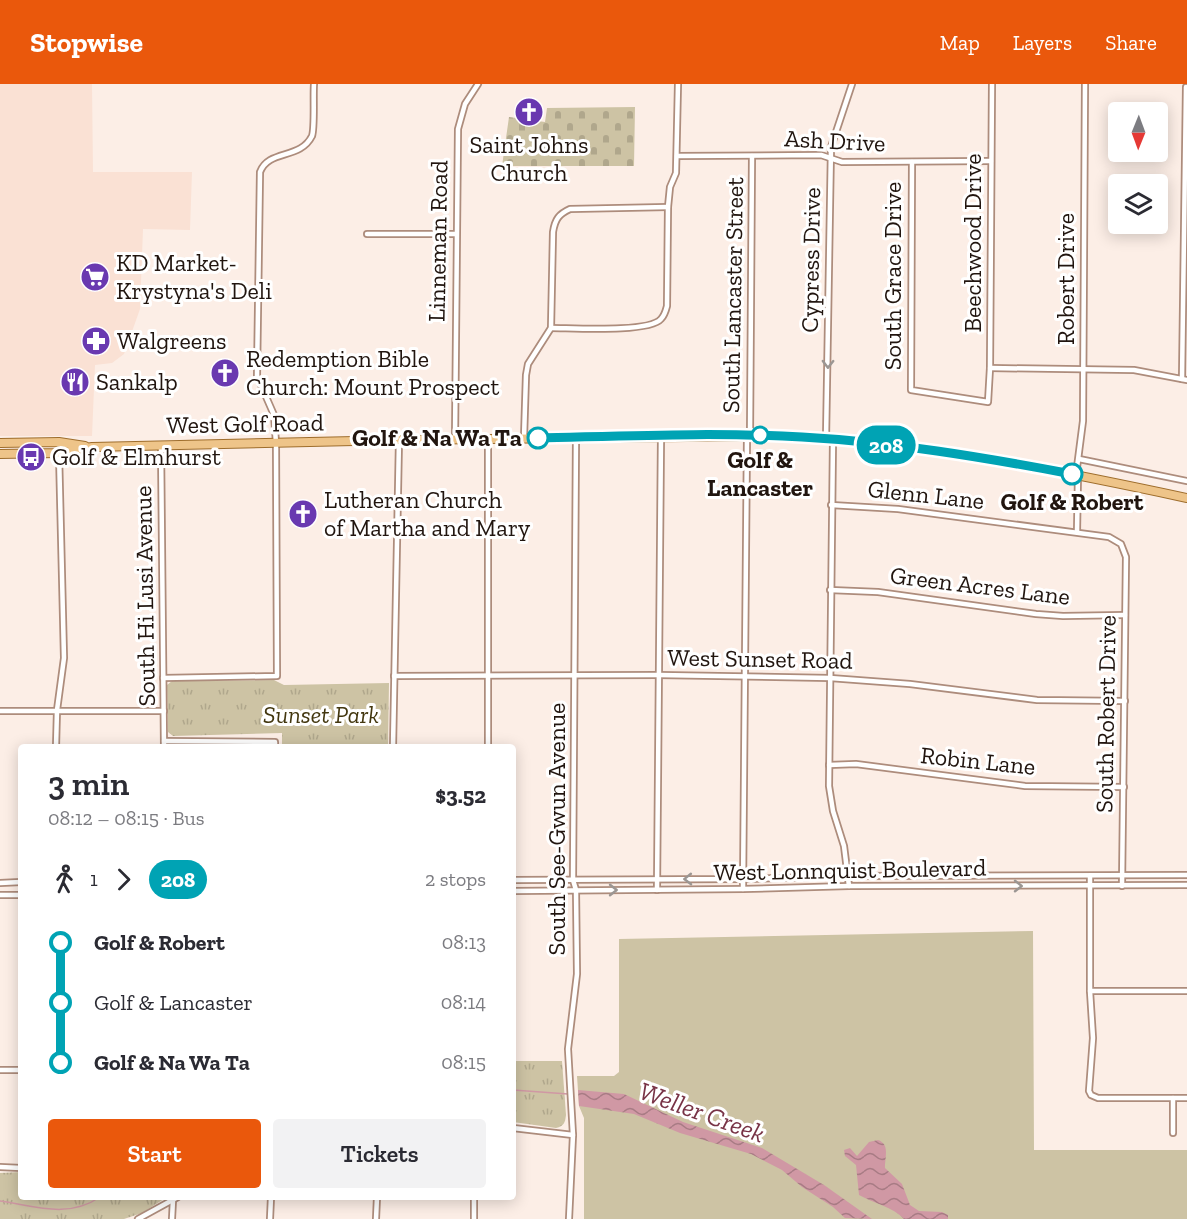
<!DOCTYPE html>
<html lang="en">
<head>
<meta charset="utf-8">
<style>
  :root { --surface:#fff; --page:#f2f2f3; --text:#2b2b33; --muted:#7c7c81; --accent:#ea580c }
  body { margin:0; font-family:"Zilla Slab",serif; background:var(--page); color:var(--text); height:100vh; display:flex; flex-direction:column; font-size:22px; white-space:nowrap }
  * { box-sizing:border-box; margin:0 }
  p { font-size:20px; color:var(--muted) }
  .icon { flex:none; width:33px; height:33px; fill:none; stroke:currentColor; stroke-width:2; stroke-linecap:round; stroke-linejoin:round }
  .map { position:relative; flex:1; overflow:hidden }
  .panel { position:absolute; left:18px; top:660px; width:498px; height:456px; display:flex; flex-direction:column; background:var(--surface); border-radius:6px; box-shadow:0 3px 15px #0003 }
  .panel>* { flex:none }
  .badge { padding:0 12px; border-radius:20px; font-size:21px; line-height:39px }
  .needle { width:39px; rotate:181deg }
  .tools { position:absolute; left:1108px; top:18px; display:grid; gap:12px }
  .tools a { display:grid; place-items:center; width:60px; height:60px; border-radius:6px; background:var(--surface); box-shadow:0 3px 15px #0003; font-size:30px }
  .map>.badge { position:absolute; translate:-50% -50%; box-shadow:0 0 0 3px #fff }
  .legs { display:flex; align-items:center; gap:9px; height:66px; padding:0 30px; font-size:20px }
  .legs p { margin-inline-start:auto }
  .summary { display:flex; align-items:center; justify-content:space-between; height:102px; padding:0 30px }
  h1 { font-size:33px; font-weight:600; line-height:45px }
  .action { display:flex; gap:12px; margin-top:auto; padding:12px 30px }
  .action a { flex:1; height:69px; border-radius:6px; background:var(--accent); color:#fff; font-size:24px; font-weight:600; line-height:69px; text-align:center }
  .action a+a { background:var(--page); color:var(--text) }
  ul { padding:0 30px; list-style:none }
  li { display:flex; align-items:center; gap:21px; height:60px; font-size:22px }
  li i { display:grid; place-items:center; width:9px; height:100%; margin:0 8px; background:currentColor }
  li i::after { content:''; width:15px; height:15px; margin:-8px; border:4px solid; border-radius:50%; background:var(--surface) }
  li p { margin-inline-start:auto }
  li:first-child i { background:linear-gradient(#0000 50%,currentColor 0) }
  li:last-child i { background:linear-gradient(currentColor 50%,#0000 0) }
  header { display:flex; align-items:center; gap:36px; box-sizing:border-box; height:84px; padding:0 30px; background:var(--accent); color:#fff }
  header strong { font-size:28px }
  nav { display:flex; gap:33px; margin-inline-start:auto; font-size:21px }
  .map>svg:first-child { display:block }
</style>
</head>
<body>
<header>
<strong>Stopwise</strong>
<nav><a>Map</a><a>Layers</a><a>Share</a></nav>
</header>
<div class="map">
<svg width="1187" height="1135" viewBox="0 0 1187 1135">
  <defs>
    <pattern id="cemetery-stones" width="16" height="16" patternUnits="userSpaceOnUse" patternTransform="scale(1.5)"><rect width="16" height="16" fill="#cdc3a4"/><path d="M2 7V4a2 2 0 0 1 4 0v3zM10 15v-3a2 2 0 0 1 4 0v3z" fill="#b0a78c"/></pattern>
    <pattern id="park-tufts" width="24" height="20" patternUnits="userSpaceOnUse" patternTransform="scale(1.5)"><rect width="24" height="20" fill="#cdc3a4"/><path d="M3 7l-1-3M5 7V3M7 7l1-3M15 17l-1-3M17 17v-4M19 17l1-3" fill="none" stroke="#b0a78c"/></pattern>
    <pattern id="water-waves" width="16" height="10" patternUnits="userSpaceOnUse" patternTransform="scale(1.5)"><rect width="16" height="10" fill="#d098a4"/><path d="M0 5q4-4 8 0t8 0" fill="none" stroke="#a87b84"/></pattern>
  </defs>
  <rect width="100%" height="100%" fill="#fceee6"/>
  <!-- built -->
  <polygon fill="#fae1d4" points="0,0 92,0 93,88 192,88 190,146 143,145 140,225 124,270 112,279 95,281 92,352 0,352"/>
  <!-- green -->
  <polygon fill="#cdc3a4" points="1033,847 1034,1066 1187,1066 1187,1135 584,1135 584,1034 579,1022 577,992 614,992 619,988 619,855"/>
  <!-- cemetery -->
  <polygon fill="url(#cemetery-stones)" points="635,23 634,82 502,82 509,33 545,38 547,24"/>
  <!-- park -->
  <g fill="url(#park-tufts)">
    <polygon points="274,596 284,601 389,599 388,663 282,663 282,649 173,652 168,648 167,601 172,597"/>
    <path d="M513,977h49l4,54c-1,8 -2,11 -10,13l-43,-6z"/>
    <polygon points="21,1088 21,1113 167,1113 142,1129 124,1135 0,1135 0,1089"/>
  </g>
  <!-- water -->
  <g fill="url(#water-waves)">
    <polygon points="578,1006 624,1010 683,1038 762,1064 824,1101 872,1135 845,1134 833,1123 802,1103 782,1086 751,1070 680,1049 634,1030 579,1022"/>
    <path d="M878,1056c12,4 7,17 7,28l17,16 8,21 9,6 23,1 6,3v4h-44c-11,-12 -31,-16 -45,-24l-3,-30 -11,-9 -1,-6 6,-2 7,8 12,-14z"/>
  </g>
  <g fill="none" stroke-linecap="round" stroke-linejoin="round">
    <!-- stream -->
    <g stroke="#d098a4" stroke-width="1.5">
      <polyline points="513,1006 568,1010"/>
      <path d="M0,1117c35,5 68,18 100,-4"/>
    </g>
    <!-- minor casing -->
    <g stroke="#ad8c7c" stroke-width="8">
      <g id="minor">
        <polyline points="677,72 821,71 842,78 991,77"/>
        <polyline points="912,78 911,306 988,318 990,284 992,0"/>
        <polyline points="367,150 455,150"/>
        <path d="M551,244c21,0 98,5 110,-9 3,-3 5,-9 6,-13l1,-99 2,-20 6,-14 2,-89"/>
        <polyline points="990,284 1134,286 1187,296"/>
        <polyline points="1182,295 1186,3"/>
        <polyline points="750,351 752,72"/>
        <path d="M524,354l2,-63 2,-11 23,-36 2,-96c2,-13 6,-18 17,-23l98,-2"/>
        <polyline points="455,355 458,45 465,20 478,0"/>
        <polyline points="826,355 831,63 852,0"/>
        <polyline points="833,356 829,702 833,727 844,762 849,802"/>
        <polyline points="161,361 164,663"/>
        <polyline points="1079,375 1187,397"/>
        <polyline points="1076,391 1083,337 1085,0"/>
        <polyline points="831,421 898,425 1109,453 1121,460 1126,473 1122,802"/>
        <polyline points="1077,448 1078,391"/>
        <polyline points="830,506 878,508 1036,530 1063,532 1125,531"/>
        <polyline points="394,592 659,591 830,594 910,600 1037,616 1125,617"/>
        <path d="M163,594l114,-2 -1,-233 -2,-28 -17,-39 3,-204c9,-23 40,-12 52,-36 3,-8 1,-41 2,-52"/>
        <polyline points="0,627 164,627"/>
        <polyline points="164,657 275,658 275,663"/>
        <polyline points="56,663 57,626 64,574 59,369"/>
        <polyline points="393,663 399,356"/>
        <polyline points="488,663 488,355"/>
        <polyline points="829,681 856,680 1025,702 1124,703"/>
        <polyline points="1090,792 1090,907 1093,954 1089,1007 1091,1011 1098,1014 1187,1014"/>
        <polyline points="513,796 743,795 848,792 1187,791"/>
        <polyline points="0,799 21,798"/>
        <polyline points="743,805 747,352"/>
        <polyline points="657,806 661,353"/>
        <polyline points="513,807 743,805 849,802 1187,801"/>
        <polyline points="0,811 21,811"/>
        <polyline points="1090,907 1187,907"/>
        <polyline points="0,986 21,986"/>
        <polyline points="1173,1014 1173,1049"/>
        <polyline points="513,1044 573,1051"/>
        <polyline points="0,1083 21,1084"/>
        <polyline points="138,1135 178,1113"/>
        <polyline points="172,1135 173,1116"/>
        <polyline points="270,1135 271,1113"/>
        <polyline points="376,1135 377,1113"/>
        <polyline points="474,1135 474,1113"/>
        <polyline points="569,1135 573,1051 568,965 577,890 576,806 573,796 576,353"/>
      </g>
    </g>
    <!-- primary casing -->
    <g stroke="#9e6d2c" stroke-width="10">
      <g id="primary">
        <polyline points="0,359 59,358 85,362"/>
        <path d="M0,370l59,-1 33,-6 307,-7 377,-4c139,5 275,33 411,62"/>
      </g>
    </g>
    <!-- minor -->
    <use href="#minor" stroke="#fff" stroke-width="4.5"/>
    <!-- primary -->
    <use href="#primary" stroke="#eec489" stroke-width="8"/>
  </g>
  <!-- one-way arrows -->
  <defs><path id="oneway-chevron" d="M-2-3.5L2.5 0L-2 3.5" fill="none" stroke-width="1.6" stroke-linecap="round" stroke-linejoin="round" transform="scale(1.5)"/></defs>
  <g stroke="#9b9693">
    <use href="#oneway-chevron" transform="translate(828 280) rotate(91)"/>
    <use href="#oneway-chevron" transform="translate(688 795) rotate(179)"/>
    <use href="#oneway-chevron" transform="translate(1018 802)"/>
    <use href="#oneway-chevron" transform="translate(613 806)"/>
  </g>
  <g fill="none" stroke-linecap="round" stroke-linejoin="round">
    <!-- line-1 casing -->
    <g stroke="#fff" stroke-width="14">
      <path id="line-1" d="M538,354c87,-2 176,-6 264,-1 90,5 180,20 270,37"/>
    </g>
    <!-- line-1 -->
    <use href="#line-1" stroke="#00a3b4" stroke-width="9"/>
  </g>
  <!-- icons -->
  <defs>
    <g id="church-disc" transform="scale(1.5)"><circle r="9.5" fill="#6939b0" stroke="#fff"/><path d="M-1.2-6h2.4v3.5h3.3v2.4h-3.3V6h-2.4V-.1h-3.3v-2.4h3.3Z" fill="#fff"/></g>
    <g id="supermarket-disc" transform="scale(1.5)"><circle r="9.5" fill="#6939b0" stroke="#fff"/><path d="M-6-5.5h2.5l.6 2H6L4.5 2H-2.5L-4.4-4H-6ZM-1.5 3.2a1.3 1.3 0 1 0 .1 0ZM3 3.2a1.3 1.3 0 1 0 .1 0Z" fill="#fff"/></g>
    <g id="pharmacy-disc" transform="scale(1.5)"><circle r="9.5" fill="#6939b0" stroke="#fff"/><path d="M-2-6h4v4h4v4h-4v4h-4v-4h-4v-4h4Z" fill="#fff"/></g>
    <g id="restaurant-disc" transform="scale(1.5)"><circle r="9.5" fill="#6939b0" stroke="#fff"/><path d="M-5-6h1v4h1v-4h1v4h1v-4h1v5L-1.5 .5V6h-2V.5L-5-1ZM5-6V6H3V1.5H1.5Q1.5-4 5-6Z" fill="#fff"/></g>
    <g id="bus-disc" transform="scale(1.5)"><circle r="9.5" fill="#6939b0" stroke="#fff"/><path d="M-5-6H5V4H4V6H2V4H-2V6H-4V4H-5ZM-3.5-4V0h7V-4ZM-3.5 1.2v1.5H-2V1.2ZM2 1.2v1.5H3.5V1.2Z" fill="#fff"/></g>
  </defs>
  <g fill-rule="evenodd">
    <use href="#church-disc" x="529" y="28"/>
    <use href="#supermarket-disc" x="95" y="193"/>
    <use href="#pharmacy-disc" x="96" y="257"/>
    <use href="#church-disc" x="225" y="289"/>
    <use href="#restaurant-disc" x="75" y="298"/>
    <use href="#bus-disc" x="31" y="373"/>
    <use href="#church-disc" x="303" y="430"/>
  </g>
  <!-- markers -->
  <g fill="#fff" stroke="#00a3b4" stroke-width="3">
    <circle cx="760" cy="351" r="8"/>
    <circle cx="538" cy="354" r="10"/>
    <circle cx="1072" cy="390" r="10"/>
  </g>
  <g text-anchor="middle" stroke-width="6" stroke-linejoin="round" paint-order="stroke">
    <!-- street labels -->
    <g font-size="24" fill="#21150f" stroke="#fff">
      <text transform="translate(835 57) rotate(3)" y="8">Ash Drive</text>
      <text transform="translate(438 157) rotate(-89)" y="8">Linneman Road</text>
      <text transform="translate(973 159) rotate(-90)" y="8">Beechwood Drive</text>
      <text transform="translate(811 176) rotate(-89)" y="8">Cypress Drive</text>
      <text transform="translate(893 192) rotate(-90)" y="8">South Grace Drive</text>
      <text transform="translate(1066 195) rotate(-90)" y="8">Robert Drive</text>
      <text transform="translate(733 211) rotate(-89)" y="8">South Lancaster Street</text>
      <text transform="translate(245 340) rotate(-1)" y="8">West Golf Road</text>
      <text transform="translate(926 411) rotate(6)" y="8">Glenn Lane</text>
      <text transform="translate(980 502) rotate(7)" y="8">Green Acres Lane</text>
      <text transform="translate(145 512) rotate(-91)" y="8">South Hi Lusi Avenue</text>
      <text transform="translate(760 575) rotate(1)" y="8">West Sunset Road</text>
      <text transform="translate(1106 630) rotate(-89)" y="8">South Robert Drive</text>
      <text transform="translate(978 677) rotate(6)" y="8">Robin Lane</text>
      <text transform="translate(557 745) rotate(-90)" y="8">South See-Gwun Avenue</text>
      <text transform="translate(850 786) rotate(-1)" y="8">West Lonnquist Boulevard</text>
    </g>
    <!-- poi labels -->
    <g font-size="24" fill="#21150f" stroke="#fff" text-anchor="start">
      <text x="529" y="69" text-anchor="middle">Saint Johns<tspan x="529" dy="28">Church</tspan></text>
      <text x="116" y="187">KD Market-<tspan x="116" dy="28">Krystyna's Deli</tspan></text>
      <text x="117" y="265">Walgreens</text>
      <text x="246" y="283">Redemption Bible<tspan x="246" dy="28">Church: Mount Prospect</tspan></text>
      <text x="96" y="306">Sankalp</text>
      <text x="52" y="381">Golf &amp; Elmhurst</text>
      <text x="324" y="424">Lutheran Church<tspan x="324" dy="28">of Martha and Mary</tspan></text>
    </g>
    <!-- stop labels -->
    <g font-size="24" font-weight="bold" fill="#21150f" stroke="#fff">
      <text x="522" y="362" text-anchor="end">Golf &amp; Na Wa Ta</text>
      <text x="760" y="384">Golf &amp;<tspan x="760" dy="28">Lancaster</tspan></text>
      <text x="1072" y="426">Golf &amp; Robert</text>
    </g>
    <!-- park labels -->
    <g font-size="24" font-style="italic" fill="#43370f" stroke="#fff">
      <text x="321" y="639">Sunset Park</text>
    </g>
    <!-- water labels -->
    <g font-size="26" font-style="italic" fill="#783346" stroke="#fff">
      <text transform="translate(702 1028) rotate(20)" y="9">Weller Creek</text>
    </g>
  </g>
</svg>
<div class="tools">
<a><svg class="needle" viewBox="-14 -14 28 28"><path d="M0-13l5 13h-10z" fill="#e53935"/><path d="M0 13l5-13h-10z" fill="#7c7c81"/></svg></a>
<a><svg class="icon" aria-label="layers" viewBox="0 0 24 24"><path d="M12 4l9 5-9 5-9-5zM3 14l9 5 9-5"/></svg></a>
</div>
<b class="badge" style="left:886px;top:361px;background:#00a3b4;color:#fff">208</b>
<section class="panel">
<div class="summary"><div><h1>3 min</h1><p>08:12 – 08:15 · Bus</p></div><b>$3.52</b></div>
<div class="legs"><svg class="icon" aria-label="walk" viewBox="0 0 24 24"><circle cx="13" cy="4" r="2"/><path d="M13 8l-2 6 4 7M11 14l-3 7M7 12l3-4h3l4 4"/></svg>1<svg class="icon" aria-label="forward" viewBox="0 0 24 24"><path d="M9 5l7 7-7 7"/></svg><b class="badge" style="background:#00a3b4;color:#fff">208</b><p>2 stops</p></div>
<ul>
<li><i style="color:#00a3b4"></i><b>Golf &amp; Robert</b><p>08:13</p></li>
<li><i style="color:#00a3b4"></i><span>Golf &amp; Lancaster</span><p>08:14</p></li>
<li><i style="color:#00a3b4"></i><b>Golf &amp; Na Wa Ta</b><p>08:15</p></li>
</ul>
<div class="action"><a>Start</a><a>Tickets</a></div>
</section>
</div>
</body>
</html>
